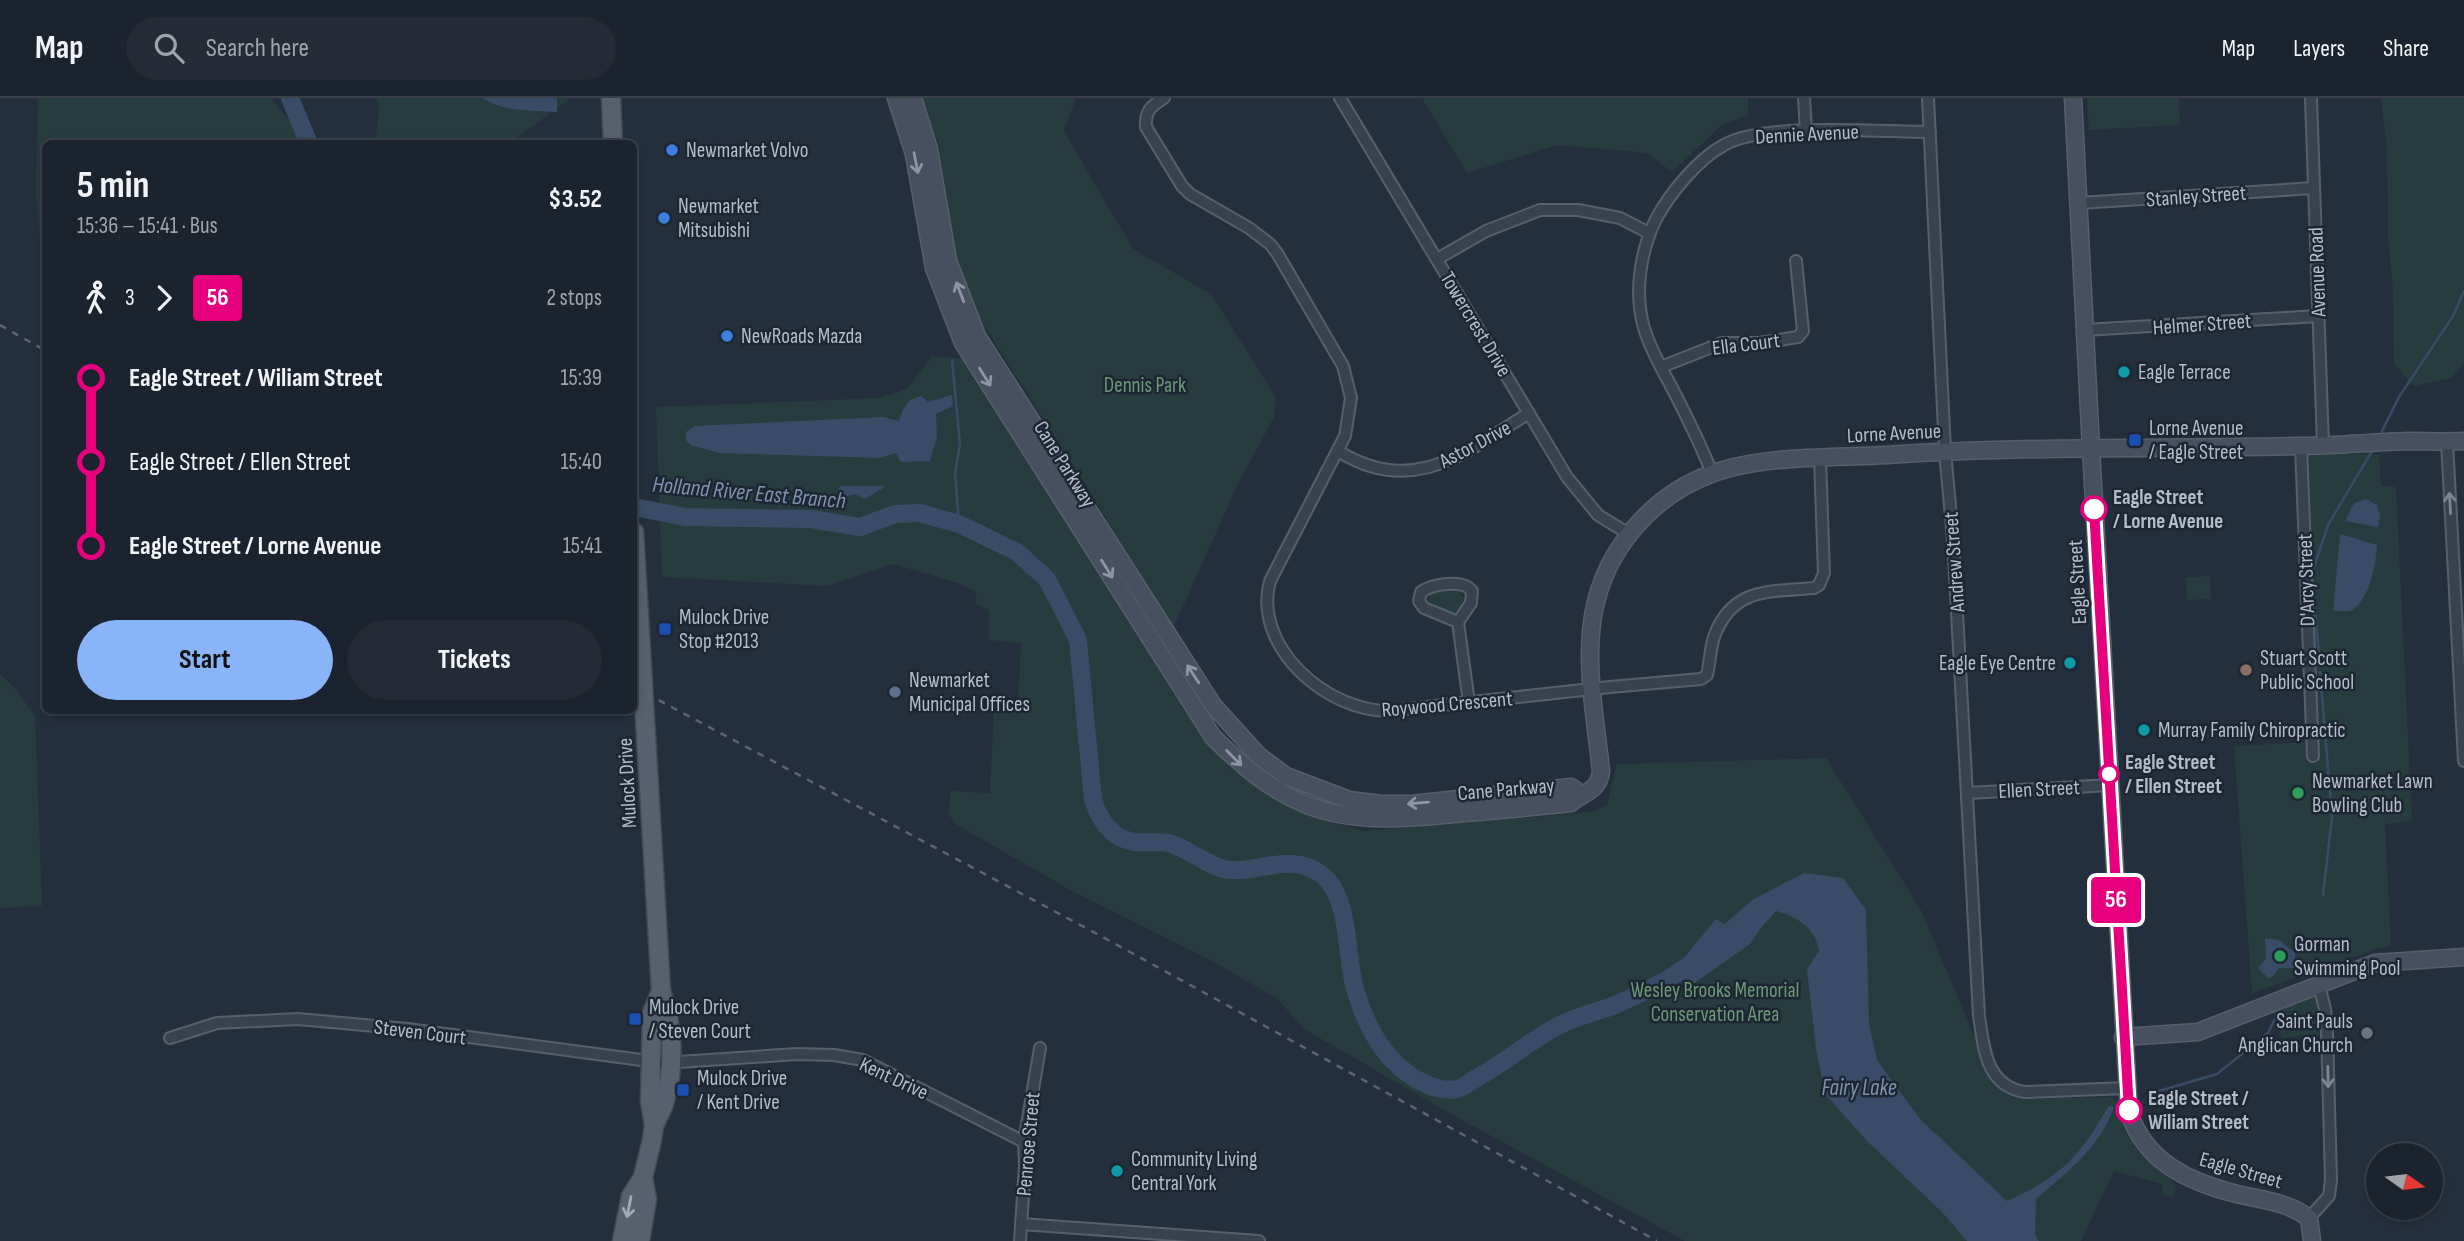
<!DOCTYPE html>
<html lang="en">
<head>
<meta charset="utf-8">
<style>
  :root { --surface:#1b232e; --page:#242b36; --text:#f1f3f6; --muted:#a0a4aa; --line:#39404a; --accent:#8ab4f8 }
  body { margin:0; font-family:"Sofia Sans Condensed",sans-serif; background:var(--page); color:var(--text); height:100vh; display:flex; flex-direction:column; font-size:26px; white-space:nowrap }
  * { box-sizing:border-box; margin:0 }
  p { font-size:23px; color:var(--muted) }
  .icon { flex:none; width:38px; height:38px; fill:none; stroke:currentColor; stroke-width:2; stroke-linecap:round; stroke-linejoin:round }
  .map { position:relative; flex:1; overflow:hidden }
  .side { position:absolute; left:42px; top:42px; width:595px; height:574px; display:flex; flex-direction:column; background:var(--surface); border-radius:10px; box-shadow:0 4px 10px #0003,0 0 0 2px var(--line) }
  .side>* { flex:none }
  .badge { padding:0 14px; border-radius:5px; font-size:24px; line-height:46px }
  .needle { width:46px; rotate:104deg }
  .buttons { position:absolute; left:2366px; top:1045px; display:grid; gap:14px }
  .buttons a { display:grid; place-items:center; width:77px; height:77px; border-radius:50%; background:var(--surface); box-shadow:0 4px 10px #0003,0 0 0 2px var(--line); font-size:35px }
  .map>.badge { position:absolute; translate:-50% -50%; box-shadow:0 0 0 4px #fff }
  .legs { display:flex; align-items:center; gap:10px; height:77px; padding:0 35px; font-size:23px }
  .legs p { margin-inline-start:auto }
  .overview { display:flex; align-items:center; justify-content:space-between; height:119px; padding:0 35px }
  h1 { font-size:38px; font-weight:700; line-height:52px }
  .cta { display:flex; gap:14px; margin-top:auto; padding:14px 35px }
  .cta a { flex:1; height:80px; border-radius:42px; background:var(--accent); color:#111; font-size:28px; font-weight:700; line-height:80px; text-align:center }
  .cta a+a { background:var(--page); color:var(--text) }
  ul { padding:0 35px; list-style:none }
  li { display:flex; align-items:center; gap:24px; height:84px; font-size:26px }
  li i { display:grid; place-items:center; width:10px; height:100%; margin:0 9px; background:currentColor }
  li i::after { content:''; width:18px; height:18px; margin:-9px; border:5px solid; border-radius:50%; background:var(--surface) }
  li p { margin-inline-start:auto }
  li:first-child i { background:linear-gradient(#0000 50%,currentColor 0) }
  li:last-child i { background:linear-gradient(currentColor 50%,#0000 0) }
  header { display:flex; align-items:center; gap:42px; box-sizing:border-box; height:98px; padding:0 35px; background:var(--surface); border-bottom:2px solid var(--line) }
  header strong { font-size:33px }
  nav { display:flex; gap:38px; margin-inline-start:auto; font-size:24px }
  .search { width:490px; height:63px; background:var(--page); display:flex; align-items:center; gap:18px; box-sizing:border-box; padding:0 24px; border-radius:38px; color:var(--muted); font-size:26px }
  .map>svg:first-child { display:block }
</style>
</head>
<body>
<header>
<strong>Map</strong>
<div class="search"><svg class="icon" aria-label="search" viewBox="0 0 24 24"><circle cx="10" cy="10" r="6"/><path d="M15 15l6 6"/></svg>Search here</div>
<nav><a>Map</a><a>Layers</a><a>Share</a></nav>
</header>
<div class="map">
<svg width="2464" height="1143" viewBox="0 0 2464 1143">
  <rect width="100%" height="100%" fill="#242f3e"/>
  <!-- green -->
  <g fill="#263c3f">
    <polygon points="38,0 270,0 310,45 46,46 45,177 42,171 36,92"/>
    <polygon points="377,0 568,0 568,2 510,45 375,46 379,12"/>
    <polygon points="922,0 1076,0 1064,33 1133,151 1211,196 1276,299 1274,319 1236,390 1172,533 1099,408 981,223 956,160 939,48"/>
    <polygon points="1422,0 1748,0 1748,17 1722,27 1672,74 1647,55 1557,47 1467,75"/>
    <polygon points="2087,0 2179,0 2180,27 2089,32"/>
    <polygon points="2381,0 2464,0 2464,265 2451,280 2414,288 2394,266 2393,191 2388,137 2387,51"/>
    <polygon points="932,258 965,261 1192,622 1232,671 1266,695 1315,720 1364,733 1592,714 1607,707 1617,666 1826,660 1921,812 1994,985 2009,997 2023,1001 2109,999 2119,1003 2126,1030 2138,1053 2176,1087 2173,1099 2163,1097 2162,1086 2114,1073 2081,1143 1685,1143 1458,1020 1306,932 1276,900 1214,864 1074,794 957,727 948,716 951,693 990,695 994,609 1018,606 1021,545 989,542 989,512 975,505 977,495 961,486 893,466 827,488 662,479 656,309 879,300 907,291"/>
    <polygon points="2301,355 2379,357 2381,388 2396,389 2412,723 2385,726 2391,848 2373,852 2252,895 2234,648 2307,644"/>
    <polygon points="2210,478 2211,501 2187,502 2186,479"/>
    <polygon points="1455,491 1461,493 1464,501 1457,515 1451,515 1429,504 1429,497 1434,493"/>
    <polygon points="0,576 15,590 35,618 42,808 0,810"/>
    <polygon points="2308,893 2317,897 2321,910 2323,936 2282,940 2271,909"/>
  </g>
  <!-- water -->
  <g fill="#394c67">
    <path d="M482,0h75v14c-26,-2 -53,0 -75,-14z"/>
    <path d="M952,297l1,11 -17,8 1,23 -7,24 -29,1 -5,-9 -16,5 -161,-5 -28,-8 -5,-5v-8l8,-6 189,-9 16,4c4,-13 8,-22 22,-25l7,6z"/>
    <polygon points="840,388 886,388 865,401 855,396 838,401 837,394"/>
    <polygon points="2366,401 2377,407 2380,419 2378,429 2345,423 2354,405"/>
    <path d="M2340,436l37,11c-1,19 -8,58 -27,66 -5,1 -12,0 -17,0z"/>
    <path d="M1804,775l39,5 23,32 3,113 8,37 43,59 87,82c34,-15 59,-31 81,-62 8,-11 13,-22 21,-33l5,1c-15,42 -46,64 -78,92l-1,35 4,7h-72l-25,-29 -73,-69 -44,-49 -9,-45 -9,-80 12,-18c-3,-23 -22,-34 -43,-40l-16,18 -10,15 -57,40 -18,-8 7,-16 34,-41 9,5 27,-24z"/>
    <polygon points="2265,840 2279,842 2295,855 2295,870 2279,870 2272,879 2268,880 2258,870 2266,861"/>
  </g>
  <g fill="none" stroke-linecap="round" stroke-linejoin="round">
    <!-- stream -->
    <g stroke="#394c67" stroke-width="2.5">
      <polyline points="952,262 960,346 955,375 959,426"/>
      <polyline points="2380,337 2399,299 2453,218 2464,193"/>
      <polyline points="2319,557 2312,475 2328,427 2372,353"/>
      <polyline points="2320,574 2332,719 2323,797"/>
      <polyline points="2149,996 2217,976 2268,935 2277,917"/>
    </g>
    <!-- river -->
    <g stroke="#394c67" stroke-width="18">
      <polyline points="290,0 309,46"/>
      <path d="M634,409l51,10 126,2 49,8 35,-13 25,-1 39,11 58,28 30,27 31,61 15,160c7,21 19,39 42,42 12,2 26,-2 37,2 17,6 41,25 58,26 30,2 64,-18 92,5 28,22 24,79 32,110 10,37 28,74 62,94 12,7 27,13 41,10 6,-1 13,-7 18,-10 30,-16 55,-39 85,-54 17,-9 37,-13 55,-20 27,-12 55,-25 78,-43"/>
    </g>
    <!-- minor casing -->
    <g stroke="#565f6c" stroke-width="14">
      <g id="minor">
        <path d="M1164,0c-13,8 -19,13 -18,29l36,59 8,8 59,34 21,16 7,9 66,113 8,32 -6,38 -75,145c-18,66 57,131 120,130l220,-24 91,-8 6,-4c3,-12 3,-26 7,-38 18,-50 55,-45 100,-49l5,-3 5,-12 -4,-114"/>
        <polyline points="1340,0 1567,379 1598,417 1629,436"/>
        <polyline points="1804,0 1806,33"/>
        <path d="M1928,0l17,353 8,88 26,477c5,33 7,70 46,76l102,-4"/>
        <polyline points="2311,0 2323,348"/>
        <polyline points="2079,105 2314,90"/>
        <polyline points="1437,161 1486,133 1540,112 1578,112 1620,120 1649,135"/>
        <polyline points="2085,232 2319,218"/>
        <polyline points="1661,269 1722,245 1759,245 1798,239 1803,233 1796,163"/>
        <polyline points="2447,344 2464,663"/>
        <polyline points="2301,348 2313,658"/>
        <path d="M1338,353c75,47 128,1 191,-38"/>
        <path d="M1712,375c-12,-30 -26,-58 -41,-87 -10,-18 -21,-38 -27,-58 -10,-35 -4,-76 12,-109 14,-26 42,-60 68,-74 40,-23 157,-13 206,-13"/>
        <path d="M1458,524l-34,-14 -5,-7 2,-9c11,-8 42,-13 51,-1l-1,12 -13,19 11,81"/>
        <polyline points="1968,695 2110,687"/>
        <polyline points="170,940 217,925 298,921 408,931 664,965 797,956 834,957 863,962 1024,1044"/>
        <polyline points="2309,1120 2329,1098 2331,1082 2327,933 2325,911 2319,887"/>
        <polyline points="1021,1126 1259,1143"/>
        <polyline points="1020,1143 1025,1067 1024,1044 1040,950"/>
      </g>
    </g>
    <!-- secondary casing -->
    <g stroke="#565f6c" stroke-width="19">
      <g id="secondary">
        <path d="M896,0l18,56 20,114 29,75 250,394c28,28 57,53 94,68 52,20 105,13 158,8 36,-3 71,-6 106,-10 13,-11 28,-12 30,-32 -9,-85 -30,-166 30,-239 22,-27 47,-46 80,-58 51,-19 121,-16 176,-19 136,-9 274,-6 411,-9 37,0 74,-4 111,-5 18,0 36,1 55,0"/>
        <polyline points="913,0 929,51 948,163 977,238 1213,607 1259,658 1286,678 1349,702 1381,706 1412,706 1571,689 1581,696"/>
        <path d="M2073,0l18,351 38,663c16,50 60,70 108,82 26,6 51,8 72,24l3,23"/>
        <polyline points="2123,939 2198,934 2375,865 2464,859"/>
      </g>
    </g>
    <!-- primary casing -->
    <g stroke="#414a57" stroke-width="21">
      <g id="primary">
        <polyline points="611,0 613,46"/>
        <path d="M634,434l27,459c12,32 14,75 4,109 -2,9 -8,18 -11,26"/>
        <polyline points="622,1143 631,1098 643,1079 652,1042 654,1028 650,1003 652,915 661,893"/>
        <polyline points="640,1143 647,1101 643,1079"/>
      </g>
    </g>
    <!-- minor -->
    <use href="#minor" stroke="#38414e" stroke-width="10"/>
    <!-- secondary -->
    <use href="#secondary" stroke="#465061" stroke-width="16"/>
    <!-- primary -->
    <use href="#primary" stroke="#56606e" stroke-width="18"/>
    <!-- rail -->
    <g stroke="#5a6575" stroke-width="2.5" stroke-dasharray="7 7" stroke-linecap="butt">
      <polyline points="0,227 46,253"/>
      <polyline points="634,589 1099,837 1657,1143"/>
    </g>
  </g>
  <!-- one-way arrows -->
  <defs><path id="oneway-shaft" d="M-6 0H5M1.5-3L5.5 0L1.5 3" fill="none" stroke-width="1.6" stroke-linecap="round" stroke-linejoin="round" transform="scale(1.75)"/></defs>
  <g stroke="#8e96a5">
    <use href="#oneway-shaft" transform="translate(916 65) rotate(79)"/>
    <use href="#oneway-shaft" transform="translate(960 194) rotate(-111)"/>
    <use href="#oneway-shaft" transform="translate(985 279) rotate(58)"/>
    <use href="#oneway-shaft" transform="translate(1107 471) rotate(58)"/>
    <use href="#oneway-shaft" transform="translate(1193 576) rotate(-123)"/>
    <use href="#oneway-shaft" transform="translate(1234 660) rotate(45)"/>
    <use href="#oneway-shaft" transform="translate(1418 705) rotate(175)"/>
  </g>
  <g stroke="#7c8592">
    <use href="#oneway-shaft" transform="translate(2450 405) rotate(-93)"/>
    <use href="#oneway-shaft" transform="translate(2328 979) rotate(89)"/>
  </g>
  <use stroke="#a1aab7" href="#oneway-shaft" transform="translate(629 1109) rotate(101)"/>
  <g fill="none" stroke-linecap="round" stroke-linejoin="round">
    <!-- line-1 casing -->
    <g stroke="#fff" stroke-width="16">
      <polyline id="line-1" points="2094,411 2129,1012"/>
    </g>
    <!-- line-1 -->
    <use href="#line-1" stroke="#e6007e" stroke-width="10"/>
  </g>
  <!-- markers -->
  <g fill="#3f7fe0" stroke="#1d2633" stroke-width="2.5">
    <circle cx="672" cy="52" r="7"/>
    <circle cx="664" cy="120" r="7"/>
    <circle cx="727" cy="238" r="7"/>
  </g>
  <g fill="#0f9aa8" stroke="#1d2633" stroke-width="2.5">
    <circle cx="2124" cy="274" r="7"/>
    <circle cx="2070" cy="565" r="7"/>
    <circle cx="2144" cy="632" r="7"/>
    <circle cx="1117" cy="1073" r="7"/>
  </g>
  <g fill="#1a4fb4" stroke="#1d2633" stroke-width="2.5">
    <rect x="2128" y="335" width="14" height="14" rx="3.5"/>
    <rect x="658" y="524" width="14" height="14" rx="3.5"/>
    <rect x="628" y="914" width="14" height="14" rx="3.5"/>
    <rect x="676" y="985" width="14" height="14" rx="3.5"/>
  </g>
  <g fill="#fff" stroke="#e6007e" stroke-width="3.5">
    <circle cx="2094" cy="411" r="12"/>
    <circle cx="2109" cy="676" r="9"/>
    <circle cx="2129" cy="1012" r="12"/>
  </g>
  <circle fill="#8d6e63" stroke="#1d2633" stroke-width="2.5" cx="2246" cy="572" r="7"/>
  <circle fill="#5c6f8a" stroke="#1d2633" stroke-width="2.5" cx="895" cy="594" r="7"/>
  <g fill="#2e9e5b" stroke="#1d2633" stroke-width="2.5">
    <circle cx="2298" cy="695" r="7"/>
    <circle cx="2280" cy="858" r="7"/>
  </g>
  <circle fill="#6b7280" stroke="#1d2633" stroke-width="2.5" cx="2367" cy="935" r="7"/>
  <g text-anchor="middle" stroke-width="5" stroke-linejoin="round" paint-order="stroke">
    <!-- street labels -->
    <g font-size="21" fill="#b4bcc9" stroke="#1d2633">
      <text transform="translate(1807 36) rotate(-3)" y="7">Dennie Avenue</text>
      <text transform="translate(2196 98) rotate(-4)" y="7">Stanley Street</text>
      <text transform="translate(2317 174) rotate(-92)" y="7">Avenue Road</text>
      <text transform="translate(1476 226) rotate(59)" y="7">Towercrest Drive</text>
      <text transform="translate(2202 226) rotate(-4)" y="7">Helmer Street</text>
      <text transform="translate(1746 246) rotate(-7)" y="7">Ella Court</text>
      <text transform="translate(1894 335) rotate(-3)" y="7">Lorne Avenue</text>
      <text transform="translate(1475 346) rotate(-28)" y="7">Astor Drive</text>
      <text transform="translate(1065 366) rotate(58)" y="7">Cane Parkway</text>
      <text transform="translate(1954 464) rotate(-94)" y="7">Andrew Street</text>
      <text transform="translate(2306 482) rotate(-92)" y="7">D'Arcy Street</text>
      <text transform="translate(2077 484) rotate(-93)" y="7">Eagle Street</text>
      <text transform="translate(1447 606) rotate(-5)" y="7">Roywood Crescent</text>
      <text transform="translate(627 685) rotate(-93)" y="7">Mulock Drive</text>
      <text transform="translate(1506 691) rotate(-5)" y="7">Cane Parkway</text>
      <text transform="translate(2039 691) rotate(-3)" y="7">Ellen Street</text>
      <text transform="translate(420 934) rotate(7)" y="7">Steven Court</text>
      <text transform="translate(894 980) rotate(25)" y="7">Kent Drive</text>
      <text transform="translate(1028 1046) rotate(-85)" y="7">Penrose Street</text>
      <text transform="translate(2241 1072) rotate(16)" y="7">Eagle Street</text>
    </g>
    <!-- poi labels -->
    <g font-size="21" fill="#b4bcc9" stroke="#1d2633" text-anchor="start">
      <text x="686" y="59">Newmarket Volvo</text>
      <text x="678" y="115">Newmarket<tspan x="678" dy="24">Mitsubishi</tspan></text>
      <text x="741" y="245">NewRoads Mazda</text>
      <text x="2138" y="281">Eagle Terrace</text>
      <text x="2149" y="337">Lorne Avenue<tspan x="2149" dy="24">/ Eagle Street</tspan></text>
      <text x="679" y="526">Mulock Drive<tspan x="679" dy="24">Stop #2013</tspan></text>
      <text x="2260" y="567">Stuart Scott<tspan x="2260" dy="24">Public School</tspan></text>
      <text x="2056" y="572" text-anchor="end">Eagle Eye Centre</text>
      <text x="909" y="589">Newmarket<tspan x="909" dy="24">Municipal Offices</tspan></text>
      <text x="2158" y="639">Murray Family Chiropractic</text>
      <text x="2312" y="690">Newmarket Lawn<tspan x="2312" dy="24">Bowling Club</tspan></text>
      <text x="2294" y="853">Gorman<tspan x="2294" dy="24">Swimming Pool</tspan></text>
      <text x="649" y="916">Mulock Drive<tspan x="649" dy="24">/ Steven Court</tspan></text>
      <text x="2353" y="930" text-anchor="end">Saint Pauls<tspan x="2353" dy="24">Anglican Church</tspan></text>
      <text x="697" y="987">Mulock Drive<tspan x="697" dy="24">/ Kent Drive</tspan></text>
      <text x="1131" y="1068">Community Living<tspan x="1131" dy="24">Central York</tspan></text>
    </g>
    <!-- park labels -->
    <g font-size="21" fill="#6b9a76" stroke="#1d2633">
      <text x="1145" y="294">Dennis Park</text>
      <text x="1715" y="899">Wesley Brooks Memorial<tspan x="1715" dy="24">Conservation Area</tspan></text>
    </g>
    <!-- stop labels -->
    <g font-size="21" font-weight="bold" fill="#b4bcc9" stroke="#1d2633" text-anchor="start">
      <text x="2113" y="406">Eagle Street<tspan x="2113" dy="24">/ Lorne Avenue</tspan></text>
      <text x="2125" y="671">Eagle Street<tspan x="2125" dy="24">/ Ellen Street</tspan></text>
      <text x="2148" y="1007">Eagle Street /<tspan x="2148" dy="24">Wiliam Street</tspan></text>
    </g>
    <!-- water labels -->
    <g font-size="23" font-style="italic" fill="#7c92b1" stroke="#1d2633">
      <text transform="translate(749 394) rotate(5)" y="8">Holland River East Branch</text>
      <text x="1859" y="997">Fairy Lake</text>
    </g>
  </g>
</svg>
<div class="buttons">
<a><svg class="needle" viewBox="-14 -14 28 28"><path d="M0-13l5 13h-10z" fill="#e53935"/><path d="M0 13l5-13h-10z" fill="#a0a4aa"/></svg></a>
</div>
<b class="badge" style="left:2116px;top:802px;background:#e6007e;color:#fff">56</b>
<section class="side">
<div class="overview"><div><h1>5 min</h1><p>15:36 – 15:41 · Bus</p></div><b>$3.52</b></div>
<div class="legs"><svg class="icon" aria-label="walk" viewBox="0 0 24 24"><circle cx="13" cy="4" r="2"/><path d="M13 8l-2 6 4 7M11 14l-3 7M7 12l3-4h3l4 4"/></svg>3<svg class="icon" aria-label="forward" viewBox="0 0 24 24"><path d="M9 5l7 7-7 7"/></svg><b class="badge" style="background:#e6007e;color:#fff">56</b><p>2 stops</p></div>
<ul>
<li><i style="color:#e6007e"></i><b>Eagle Street / Wiliam Street</b><p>15:39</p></li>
<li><i style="color:#e6007e"></i><span>Eagle Street / Ellen Street</span><p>15:40</p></li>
<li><i style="color:#e6007e"></i><b>Eagle Street / Lorne Avenue</b><p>15:41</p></li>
</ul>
<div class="cta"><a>Start</a><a>Tickets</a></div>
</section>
</div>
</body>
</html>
